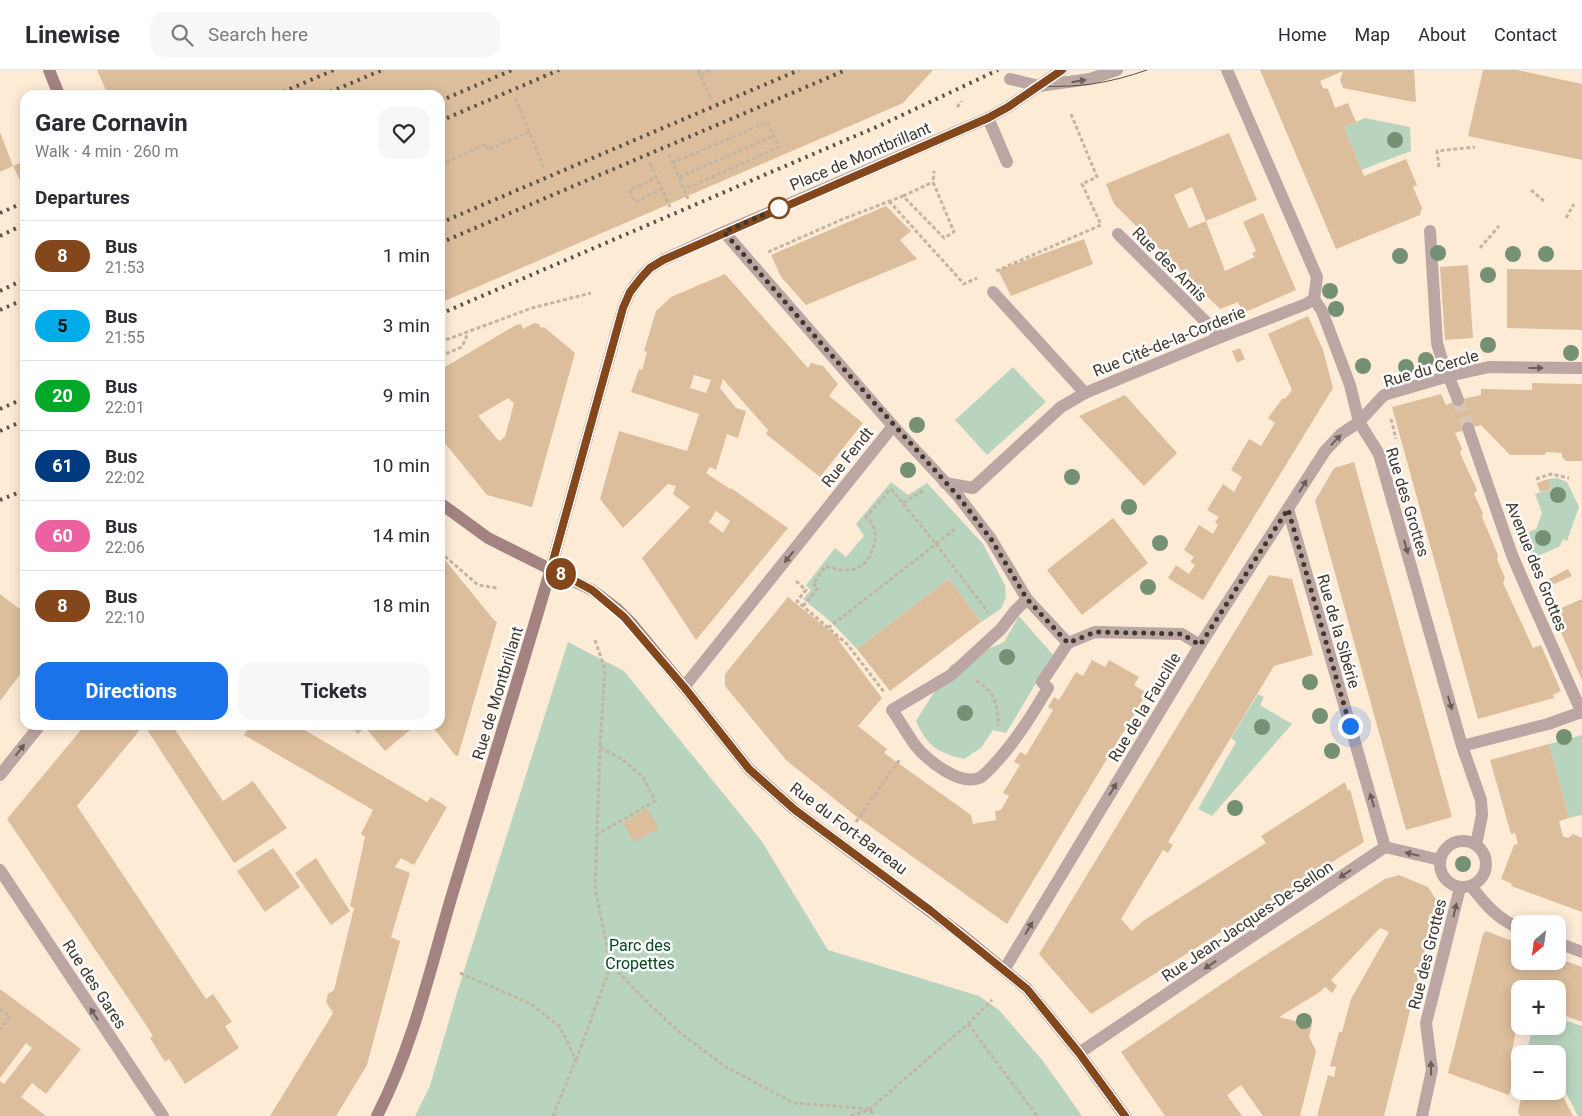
<!DOCTYPE html>
<html lang="en">
<head>
<meta charset="utf-8">
<style>
  :root { --surface:#fff; --page:#f7f7f7; --text:#2b2b33; --muted:#7c7c81; --line:#e1e1e2; --accent:#1a73e8 }
  body { margin:0; font-family:Roboto,sans-serif; background:var(--page); color:var(--text); height:100vh; display:flex; flex-direction:column; font-size:19px; white-space:nowrap }
  * { box-sizing:border-box; margin:0 }
  p { font-size:16px; color:var(--muted) }
  .icon { flex:none; width:28px; height:28px; fill:none; stroke:currentColor; stroke-width:2; stroke-linecap:round; stroke-linejoin:round }
  .map { position:relative; flex:1; overflow:hidden }
  .details { position:absolute; left:20px; top:20px; width:425px; height:640px; display:flex; flex-direction:column; background:var(--surface); border-radius:15px; box-shadow:0 2px 12px #0003 }
  .details>* { flex:none }
  .badge { padding:0 10px; border-radius:16px; font-size:18px; line-height:32px }
  .needle { width:32px; rotate:209deg }
  .fabs { position:absolute; left:1511px; top:845px; display:grid; gap:10px }
  .fabs a { display:grid; place-items:center; width:55px; height:55px; border-radius:10px; background:var(--surface); box-shadow:0 2px 12px #0003; font-size:25px }
  .you { position:absolute; width:25px; height:25px; margin:-12px; border:4px solid #fff; border-radius:50%; background:#1a73e8; box-shadow:0 0 0 8px #1a73e833 }
  .map>.badge { position:absolute; translate:-50% -50%; box-shadow:0 0 0 2px #fff }
  h2 { padding:0 15px; font-size:19px; line-height:45px }
  .round { display:grid; place-items:center; flex:none; width:52px; height:52px; border-radius:15px; background:var(--page) }
  .head { display:flex; align-items:center; justify-content:space-between; height:85px; padding:0 15px }
  h1 { font-size:24px; font-weight:700; line-height:38px }
  .primary-button { display:flex; gap:10px; margin-top:auto; padding:10px 15px }
  .primary-button a { flex:1; height:58px; border-radius:15px; background:var(--accent); color:#fff; font-size:20px; font-weight:700; line-height:58px; text-align:center }
  .primary-button a+a { background:var(--page); color:var(--text) }
  ul { padding:0; list-style:none }
  li { display:flex; align-items:center; gap:15px; height:70px; padding:0 15px; border-top:1px solid var(--line) }
  li div { flex:1 }
  li b { display:block; font-size:19px }
  li em { font-style:normal }
  li .badge { min-width:55px; font-weight:700; text-align:center }
  header { display:flex; align-items:center; gap:30px; box-sizing:border-box; height:70px; padding:0 25px; background:var(--surface); border-bottom:1px solid var(--line) }
  header strong { font-size:24px }
  nav { display:flex; gap:28px; margin-inline-start:auto; font-size:18px }
  .search { width:350px; height:45px; background:var(--page); display:flex; align-items:center; gap:12px; box-sizing:border-box; padding:0 18px; border-radius:15px; color:var(--muted); font-size:19px }
  .map>svg:first-child { display:block }
</style>
</head>
<body>
<header>
<strong>Linewise</strong>
<div class="search"><svg class="icon" aria-label="search" viewBox="0 0 24 24"><circle cx="10" cy="10" r="6"/><path d="M15 15l6 6"/></svg>Search here</div>
<nav><a>Home</a><a>Map</a><a>About</a><a>Contact</a></nav>
</header>
<div class="map">
<svg width="1582" height="1046" viewBox="0 0 1582 1046">
  <rect width="100%" height="100%" fill="#feebd6"/>
  <!-- green -->
  <g fill="#b8d4bf">
    <polygon points="1365,48 1410,57 1411,81 1361,100 1344,57"/>
    <polygon points="1013,297 1046,332 987,385 955,350"/>
    <polygon points="1557,408 1567,412 1579,437 1567,471 1563,469 1560,476 1536,487 1521,480 1518,467 1536,459 1542,443 1535,424 1551,419 1548,409"/>
    <polygon points="891,412 908,425 927,413 983,474 1005,515 1006,527 1001,539 981,552 949,509 857,579 830,551 803,529 811,520 806,515 835,478 846,487 864,466 856,454"/>
    <path d="M1019,546l34,39 -47,78 -13,-3 -12,18 -17,11c-26,-6 -37,-13 -48,-38l35,-56 53,-23z"/>
    <polygon points="568,572 624,601 761,770 828,880 979,926 999,940 1043,991 1082,1046 415,1046 430,1016 457,923"/>
    <polygon points="1258,624 1264,627 1260,635 1292,654 1212,746 1198,739 1236,672 1231,668"/>
    <polygon points="1582,665 1582,745 1569,748 1549,674"/>
    <polygon points="1558,948 1582,956 1582,1046 1578,1046 1565,1021 1558,1019 1558,984 1526,984 1533,956 1558,956"/>
  </g>
  <!-- building -->
  <g fill="#dcbe9c" fill-rule="evenodd">
    <polygon points="97,0 933,0 903,33 440,233 440,25 108,25"/>
    <polygon points="1260,0 1414,0 1416,32 1408,31 1343,18 1340,10 1343,1 1320,11 1323,18 1328,19 1335,38 1348,33 1356,52 1344,57 1364,106 1406,89 1417,115 1413,117 1422,138 1420,145 1336,179"/>
    <polygon points="1483,0 1517,0 1582,14 1582,90 1468,66"/>
    <polygon points="0,62 13,96 25,91 25,120 13,96 0,102"/>
    <polygon points="1229,63 1257,130 1206,151 1192,117 1174,125 1189,158 1206,151 1225,201 1255,187 1252,183 1256,181 1243,152 1263,143 1296,220 1243,243 1238,232 1220,239 1114,134 1106,114"/>
    <polygon points="886,136 911,161 900,170 917,189 806,235 781,207 771,185"/>
    <polygon points="1084,169 1093,194 1011,226 998,200"/>
    <polygon points="1468,195 1473,268 1445,270 1440,197"/>
    <polygon points="1507,199 1582,200 1582,260 1507,258"/>
    <path d="M725,204l83,94 3,-5 12,3 15,18 -9,12 34,27 -43,54 -54,-43 2,-4 -45,-51 -3,9 16,20 10,3 -8,27 -11,-4 -11,36 -6,-3 -4,6 24,16 1,-1 57,40 -92,112 -54,-82 48,-51 -17,-13 3,-8 -8,-2 -45,44 -23,-29 19,-68 68,20 12,-37 -68,-22 8,-23 3,1 5,-18 -3,-1 12,-40 15,-14zM694,305l17,5 -5,13 -16,-5zM716,441l14,10 -7,12 -14,-11z"/>
    <polygon points="1308,246 1323,280 1333,318 1203,530 1168,508 1176,495 1189,504 1195,495 1190,492 1194,487 1184,480 1199,455 1213,464 1218,455 1215,452 1219,447 1207,440 1223,414 1234,422 1242,407 1231,400 1249,369 1261,376 1275,353 1268,348 1283,328 1285,329 1292,320 1268,264"/>
    <path d="M534,253l5,1 2,4 3,-1 31,26 -43,154 -45,-12 -47,-58v-67l76,-45 5,-1 2,5zM508,328l6,5 -9,34 -6,4 -21,-25z"/>
    <polygon points="1240,278 1245,289 1237,293 1232,281"/>
    <polygon points="1532,313 1582,314 1582,391 1566,391 1562,387 1562,383 1547,382 1544,385 1510,385 1481,355 1455,363 1462,379 1460,383 1477,420 1474,424 1483,443 1482,447 1498,485 1497,489 1505,508 1503,513 1533,578 1541,575 1561,621 1553,625 1554,628 1478,649 1392,337 1441,324 1446,335 1458,330 1481,325 1481,319 1532,320"/>
    <polygon points="1125,325 1177,383 1144,416 1079,346"/>
    <polygon points="1354,392 1452,747 1406,760 1315,431 1334,398"/>
    <polygon points="1548,409 1551,419 1540,422 1537,413"/>
    <polygon points="1113,448 1148,493 1082,545 1047,500"/>
    <polygon points="440,484 494,550 497,552 458,686 455,685 431,655 440,655 440,557 445,538 440,533"/>
    <polygon points="1568,499 1572,506 1550,516 1547,510"/>
    <polygon points="1269,505 1292,509 1313,585 1274,596 1168,772 1173,775 1168,783 1163,780 1121,849 1132,861 1143,851 1266,773 1261,766 1345,712 1348,721 1350,719 1364,772 1091,944 1039,884"/>
    <polygon points="949,509 981,552 890,621 857,579"/>
    <polygon points="0,524 25,543 25,598 0,631"/>
    <polygon points="788,527 840,569 839,571 882,628 858,656 887,679 884,683 971,745 973,754 996,750 995,741 1001,740 1009,726 1003,723 1020,695 1014,692 1020,682 1026,685 1053,640 1048,637 1054,627 1059,630 1076,602 1083,606 1092,590 1105,597 1109,590 1139,607 1134,615 1147,623 1007,854 857,747 786,690 725,616 725,604"/>
    <polygon points="1582,529 1582,610 1552,542"/>
    <polygon points="85,655 172,655 223,731 253,711 287,758 234,793 144,655 77,736 206,929 213,924 232,952 225,956 239,978 185,1014 169,989 165,992 150,968 153,966 138,943 7,749"/>
    <polygon points="250,655 296,655 427,732 431,727 447,737 414,795 401,788 395,797 410,803 391,867 400,871 367,995 336,1046 270,1046 333,943 326,932 328,924 334,920 354,838 350,836 365,767 361,764 373,740 244,665"/>
    <polygon points="349,655 416,655 385,681 365,657 358,664"/>
    <polygon points="1549,674 1569,748 1559,751 1563,766 1568,768 1573,764 1582,768 1582,842 1511,816 1512,814 1501,809 1514,775 1518,774 1515,763 1511,764 1490,690"/>
    <polygon points="647,738 659,758 634,772 623,753"/>
    <polygon points="273,778 300,817 265,842 237,801"/>
    <polygon points="316,788 350,841 331,855 295,803"/>
    <polygon points="1399,805 1428,817 1437,831 1384,1046 1317,1046 1328,1005 1334,1007 1336,997 1330,996 1339,962 1342,962 1351,929 1389,862 1380,858 1331,910 1337,916 1332,923 1325,917 1320,922 1279,947 1312,955 1309,967 1316,981 1300,1046 1263,1046 1241,1015 1227,1025 1242,1046 1165,1046 1121,982 1247,897 1385,809"/>
    <polygon points="1486,861 1520,874 1520,891 1558,891 1558,888 1582,897 1582,952 1558,943 1558,919 1540,919 1531,914 1529,919 1520,919 1520,943 1510,989 1518,991 1509,1025 1448,1003 1483,864"/>
    <polygon points="0,919 81,979 46,1024 32,1013 21,1027 46,1046 0,1046 0,1011 4,1014 32,978 26,973 0,1008"/>
    <polygon points="1523,1021 1560,1021 1573,1046 1520,1046 1518,1042"/>
  </g>
  <g fill="none" stroke-linecap="round" stroke-linejoin="round">
    <!-- pedestrian-tunnel -->
    <polyline stroke="#d8c7b4" stroke-width="12" stroke-dasharray="12 6" stroke-linecap="butt" points="1458,330 1468,358"/>
    <!-- path -->
    <g stroke="#c4b4a2" stroke-width="3" stroke-dasharray="4 2.5" stroke-linecap="butt">
      <polyline points="698,0 711,29"/>
      <polyline points="701,5 712,0"/>
      <polyline points="356,20 358,25"/>
      <polyline points="515,28 545,100"/>
      <polyline points="957,37 962,31"/>
      <polyline points="669,84 688,129"/>
      <polyline points="650,93 670,137"/>
      <polyline points="672,93 767,52 779,77 685,119"/>
      <polyline points="440,95 486,74 488,80 529,62"/>
      <polyline points="1439,97 1437,81 1475,77"/>
      <polyline points="679,107 773,66"/>
      <polyline points="653,109 630,120 635,132 662,119"/>
      <polyline points="1531,120 1544,131"/>
      <polyline points="903,126 933,112"/>
      <polyline points="889,131 964,214 977,208"/>
      <polyline points="1566,148 1574,134"/>
      <polyline points="1480,178 1499,156"/>
      <polyline points="768,182 843,149 903,126 944,168 954,162 933,112 934,101"/>
      <polyline points="996,201 1101,155 1082,114 1097,107 1071,44"/>
      <polyline points="440,272 532,238 591,223"/>
      <polyline points="440,286 462,277 468,263"/>
      <polyline points="1391,349 1396,369"/>
      <polyline points="1536,409 1551,404 1569,408"/>
      <polyline points="903,433 924,420"/>
      <polyline points="440,482 478,515 497,518"/>
      <polyline points="796,511 806,520 797,531 847,574 884,622"/>
      <path d="M803,536l15,-18 -5,-5 13,-17c23,9 41,5 48,-21 2,-5 2,-14 -1,-19 -1,-3 -4,-6 -7,-9l25,-28 45,55 20,-16"/>
      <polyline points="828,558 936,474 988,542"/>
      <polyline points="595,570 605,599 600,677 595,818 611,895 651,936 683,965 726,997 794,1033 870,1039 874,1046"/>
      <path d="M976,611c18,9 23,26 22,45"/>
      <polyline points="856,752 900,689"/>
      <polyline points="596,765 655,731 643,707 623,690 600,677"/>
      <polyline points="460,903 531,934 560,957 576,990 553,1046"/>
      <polyline points="0,939 10,946 0,960"/>
      <polyline points="968,954 1037,1046"/>
      <polyline points="576,990 611,895"/>
      <polyline points="851,1046 870,1039 968,954 992,930"/>
    </g>
    <!-- service -->
    <g stroke="#bca6a4" stroke-width="12">
      <polyline points="1010,9 1039,16 1090,9 1117,0"/>
      <polyline points="988,48 1007,92"/>
      <polyline points="945,413 973,418 1061,337 1085,323"/>
    </g>
    <!-- pedestrian -->
    <g stroke="#bca6a4" stroke-width="12">
      <path d="M1430,161l7,112c5,20 14,38 21,57"/>
      <polyline points="1314,229 1322,241 1350,315 1359,352"/>
      <polyline points="1468,358 1512,485 1531,529"/>
      <path d="M958,426l33,43 36,60 41,44 -26,39 6,6c-15,25 -29,48 -48,70 -6,6 -12,14 -19,19 -20,11 -54,-17 -66,-32 -8,-11 -15,-24 -23,-35l59,-35 50,-46 14,-18 12,-12"/>
      <polyline points="1068,573 1095,562 1182,564 1200,575"/>
    </g>
    <!-- minor -->
    <g stroke="#bca6a4" stroke-width="12">
      <polyline points="1118,164 1221,267"/>
      <polyline points="993,222 1085,323 1221,267 1306,234 1314,229 1317,207 1227,0"/>
      <polyline points="1359,352 1379,384 1462,676 1481,730 1482,745 1476,775"/>
      <polyline points="893,356 958,426"/>
      <polyline points="1288,439 1385,777"/>
      <polyline points="1531,529 1582,643"/>
      <polyline points="684,617 893,356 724,162"/>
      <polyline points="1462,676 1548,654 1582,642"/>
      <polyline points="0,705 40,655"/>
      <circle cx="1463" cy="794" r="23"/>
      <polyline points="0,800 163,1046"/>
      <path d="M1471,816c14,18 27,34 49,42"/>
      <polyline points="1558,873 1582,882"/>
      <polyline points="1004,900 1200,575 1325,381 1341,364 1359,352 1384,325 1449,306 1489,297 1582,298"/>
      <polyline points="1079,983 1385,777 1440,790"/>
      <polyline points="1422,1046 1432,1000 1426,953 1460,818"/>
    </g>
    <!-- tertiary -->
    <polyline stroke="#bca6a4" stroke-width="12" points="551,498 623,238 630,222 641,207 650,198 663,190 724,162 988,48 1008,37 1062,0"/>
    <!-- secondary -->
    <g stroke="#a38381" stroke-width="12">
      <polyline points="49,0 59,25"/>
      <polyline points="440,433 488,468 592,520 617,539 632,554 684,617 749,699 795,740 958,862 1027,919 1079,983 1125,1046"/>
      <path d="M377,1046c36,-70 53,-146 75,-221 33,-109 67,-217 99,-327"/>
    </g>
    <!-- tram -->
    <path stroke="#5d5247" stroke-width="1" d="M1039,16c40,2 71,-3 108,-16"/>
    <!-- rail -->
    <g stroke="#5d5247" stroke-width="4" stroke-dasharray="2.5 5" stroke-linecap="butt">
      <polyline points="276,25 334,0"/>
      <polyline points="323,25 382,0"/>
      <polyline points="440,31 512,0"/>
      <polyline points="440,51 559,0"/>
      <polyline points="0,143 25,132"/>
      <polyline points="440,153 799,0"/>
      <polyline points="0,166 25,154"/>
      <polyline points="440,173 846,0"/>
      <polyline points="0,221 25,209"/>
      <polyline points="0,240 25,229"/>
      <polyline points="440,244 881,55 998,0"/>
      <polyline points="0,339 25,328"/>
      <polyline points="0,361 25,350"/>
      <polyline points="0,430 25,420"/>
    </g>
  </g>
  <!-- trees -->
  <g fill="#749174">
    <circle cx="1395" cy="70" r="8"/>
    <circle cx="1438" cy="183" r="8"/>
    <circle cx="1513" cy="184" r="8"/>
    <circle cx="1546" cy="184" r="8"/>
    <circle cx="1400" cy="186" r="8"/>
    <circle cx="1488" cy="205" r="8"/>
    <circle cx="1330" cy="221" r="8"/>
    <circle cx="1336" cy="239" r="8"/>
    <circle cx="1488" cy="275" r="8"/>
    <circle cx="1571" cy="283" r="8"/>
    <circle cx="1426" cy="290" r="8"/>
    <circle cx="1363" cy="296" r="8"/>
    <circle cx="1406" cy="297" r="8"/>
    <circle cx="917" cy="355" r="8"/>
    <circle cx="908" cy="400" r="8"/>
    <circle cx="1072" cy="407" r="8"/>
    <circle cx="1558" cy="425" r="8"/>
    <circle cx="1129" cy="437" r="8"/>
    <circle cx="1543" cy="468" r="8"/>
    <circle cx="1160" cy="473" r="8"/>
    <circle cx="1148" cy="517" r="8"/>
    <circle cx="1007" cy="587" r="8"/>
    <circle cx="1310" cy="612" r="8"/>
    <circle cx="965" cy="643" r="8"/>
    <circle cx="1320" cy="646" r="8"/>
    <circle cx="1262" cy="657" r="8"/>
    <circle cx="1564" cy="667" r="8"/>
    <circle cx="1332" cy="681" r="8"/>
    <circle cx="1235" cy="738" r="8"/>
    <circle cx="1463" cy="794" r="8"/>
    <circle cx="1304" cy="951" r="8"/>
  </g>
  <!-- one-way arrows -->
  <defs><path id="oneway-solid" d="M-6-.8H1V-3.2L6.5 0L1 3.2V.8H-6Z" transform="scale(1.25)"/></defs>
  <g fill="#6b5e57">
    <use href="#oneway-solid" transform="translate(1079 11) rotate(-9)"/>
    <use href="#oneway-solid" transform="translate(1536 298)"/>
    <use href="#oneway-solid" transform="translate(1336 370) rotate(-46)"/>
    <use href="#oneway-solid" transform="translate(1303 416) rotate(-58)"/>
    <use href="#oneway-solid" transform="translate(1406 477) rotate(74)"/>
    <use href="#oneway-solid" transform="translate(789 487) rotate(129)"/>
    <use href="#oneway-solid" transform="translate(1450 633) rotate(74)"/>
    <use href="#oneway-solid" transform="translate(20 680) rotate(-52)"/>
    <use href="#oneway-solid" transform="translate(1113 719) rotate(-59)"/>
    <use href="#oneway-solid" transform="translate(1372 730) rotate(-107)"/>
    <use href="#oneway-solid" transform="translate(1412 784) rotate(-167)"/>
    <use href="#oneway-solid" transform="translate(1345 804) rotate(146)"/>
    <use href="#oneway-solid" transform="translate(1455 840) rotate(-77)"/>
    <use href="#oneway-solid" transform="translate(1029 858) rotate(-59)"/>
    <use href="#oneway-solid" transform="translate(1210 895) rotate(146)"/>
    <use href="#oneway-solid" transform="translate(94 944) rotate(-123)"/>
    <use href="#oneway-solid" transform="translate(1431 998) rotate(-91)"/>
  </g>
  <g fill="none" stroke-linecap="round" stroke-linejoin="round">
    <!-- line casing -->
    <g stroke="#fff" stroke-width="11">
      <polyline id="line" points="1062,0 1008,37 988,48 663,190 650,198 641,208 630,222 623,238 551,498 592,520 624,547 684,617 749,699 795,740 931,841 1027,919 1079,983 1125,1046"/>
    </g>
    <!-- line -->
    <use href="#line" stroke="#84471c" stroke-width="8"/>
    <!-- walk -->
    <polyline stroke="#40372d" stroke-width="5" stroke-dasharray="0 9" points="779,138 724,162 834,288 958,426 991,469 1027,529 1068,573 1095,562 1182,564 1200,575 1288,439 1350,656"/>
  </g>
  <!-- markers -->
  <circle fill="#fff" stroke="#84471c" stroke-width="2.5" cx="779" cy="138" r="10"/>
  <g text-anchor="middle" stroke-width="5" stroke-linejoin="round" paint-order="stroke">
    <!-- street labels -->
    <g font-size="16" fill="#40372d" stroke="#fcfcfc">
      <text transform="translate(860 86) rotate(-23)" y="6">Place de Montbrillant</text>
      <text transform="translate(1170 194) rotate(45)" y="6">Rue des Amis</text>
      <text transform="translate(1169 271) rotate(-22)" y="6">Rue Cité-de-la-Corderie</text>
      <text transform="translate(1431 298) rotate(-16)" y="6">Rue du Cercle</text>
      <text transform="translate(847 387) rotate(-51)" y="6">Rue Fendt</text>
      <text transform="translate(1408 432) rotate(73)" y="6">Rue des Grottes</text>
      <text transform="translate(1537 496) rotate(68)" y="6">Avenue des Grottes</text>
      <text transform="translate(1339 561) rotate(74)" y="6">Rue de la Sibérie</text>
      <text transform="translate(497 623) rotate(-73)" y="6">Rue de Montbrillant</text>
      <text transform="translate(1144 637) rotate(-59)" y="6">Rue de la Faucille</text>
      <text transform="translate(849 758) rotate(37)" y="6">Rue du Fort-Barreau</text>
      <text transform="translate(1247 851) rotate(-34)" y="6">Rue Jean-Jacques-De-Sellon</text>
      <text transform="translate(1427 884) rotate(-76)" y="6">Rue des Grottes</text>
      <text transform="translate(95 914) rotate(57)" y="6">Rue des Gares</text>
    </g>
    <!-- park labels -->
    <g font-size="16" fill="#044723" stroke="#fcfcfc">
      <text x="640" y="881">Parc des<tspan x="640" dy="18">Cropettes</tspan></text>
    </g>
  </g>
</svg>
<div class="fabs">
<a><svg class="needle" viewBox="-14 -14 28 28"><path d="M0-13l5 13h-10z" fill="#e53935"/><path d="M0 13l5-13h-10z" fill="#7c7c81"/></svg></a>
<a>+</a>
<a>−</a>
</div>
<div class="you" style="left:1350px;top:656px"></div>
<b class="badge" style="left:561px;top:504px;background:#84471c;color:#fff">8</b>
<section class="details">
<div class="head"><div><h1>Gare Cornavin</h1><p>Walk · 4 min · 260 m</p></div><a class="round"><svg class="icon" aria-label="heart" viewBox="0 0 24 24"><path d="M12 20l-8-8c-3-5 5-10 8-4 3-6 11-1 8 4z"/></svg></a></div>
<h2>Departures</h2>
<ul>
<li><span class="badge" style="background:#84471c;color:#fff">8</span><div><b>Bus</b><p>21:53</p></div><em>1 min</em></li>
<li><span class="badge" style="background:#00ace7;color:#111">5</span><div><b>Bus</b><p>21:55</p></div><em>3 min</em></li>
<li><span class="badge" style="background:#00a828;color:#fff">20</span><div><b>Bus</b><p>22:01</p></div><em>9 min</em></li>
<li><span class="badge" style="background:#003b80;color:#fff">61</span><div><b>Bus</b><p>22:02</p></div><em>10 min</em></li>
<li><span class="badge" style="background:#ec619f;color:#fff">60</span><div><b>Bus</b><p>22:06</p></div><em>14 min</em></li>
<li><span class="badge" style="background:#84471c;color:#fff">8</span><div><b>Bus</b><p>22:10</p></div><em>18 min</em></li>
</ul>
<div class="primary-button"><a>Directions</a><a>Tickets</a></div>
</section>
</div>
</body>
</html>
